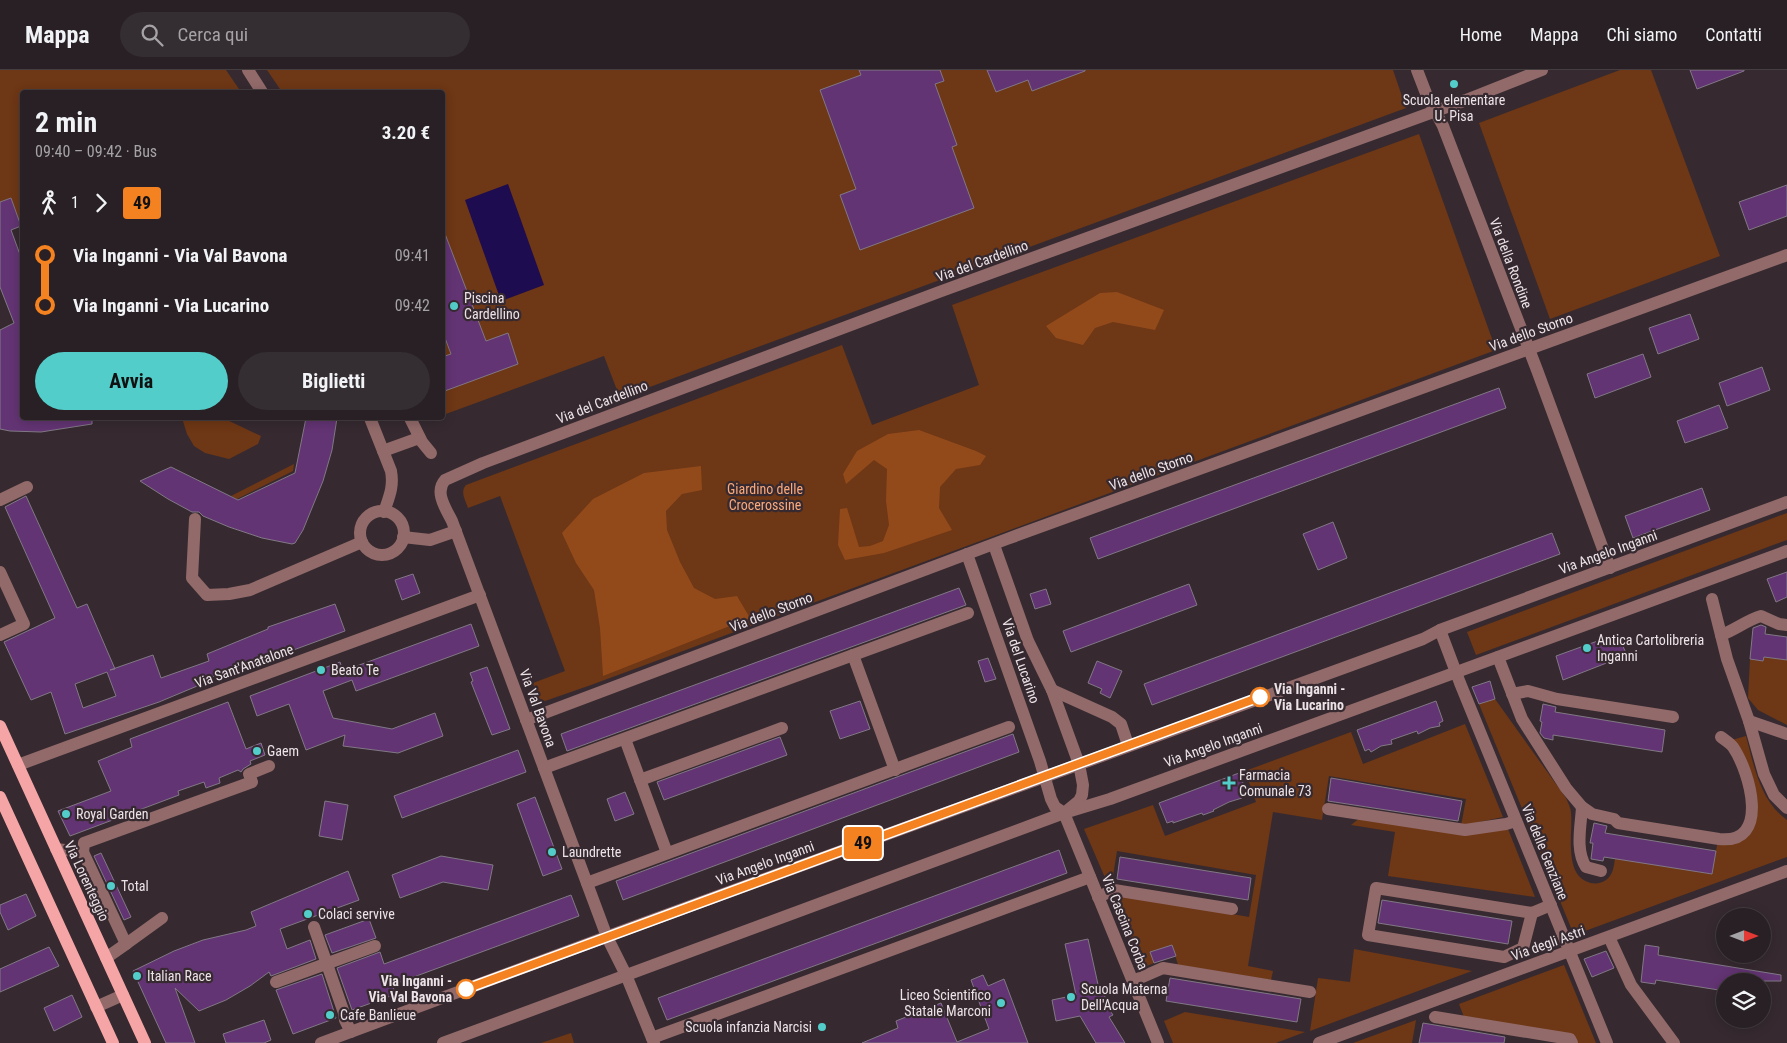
<!DOCTYPE html>
<html lang="it">
<head>
<meta charset="utf-8">
<style>
  :root { --surface:#282024; --page:#342d31; --text:#f1f3f6; --muted:#a5a3a6; --line:#443e41; --accent:#53cdc9 }
  body { margin:0; font-family:"Roboto Condensed",sans-serif; background:var(--page); color:var(--text); height:100vh; display:flex; flex-direction:column; font-size:19px; white-space:nowrap }
  * { box-sizing:border-box; margin:0 }
  p { font-size:16px; color:var(--muted) }
  .icon { flex:none; width:28px; height:28px; fill:none; stroke:currentColor; stroke-width:2; stroke-linecap:round; stroke-linejoin:round }
  .map { position:relative; flex:1; overflow:hidden }
  .side { position:absolute; left:20px; top:20px; width:425px; height:330px; display:flex; flex-direction:column; background:var(--surface); border-radius:5px; box-shadow:0 2px 12px #0003,0 0 0 1px var(--line) }
  .side>* { flex:none }
  .badge { padding:0 10px; border-radius:4px; font-size:18px; line-height:32px }
  .needle { width:32px; rotate:90deg }
  .fabs { position:absolute; left:1716px; top:838px; display:grid; gap:10px }
  .fabs a { display:grid; place-items:center; width:55px; height:55px; border-radius:50%; background:var(--surface); box-shadow:0 2px 12px #0003,0 0 0 1px var(--line); font-size:25px }
  .map>.badge { position:absolute; translate:-50% -50%; box-shadow:0 0 0 2px #fff }
  .legs { display:flex; align-items:center; gap:8px; height:55px; padding:0 15px; font-size:16px }
  .legs p { margin-inline-start:auto }
  .headline { display:flex; align-items:center; justify-content:space-between; height:85px; padding:0 15px }
  h1 { font-size:28px; font-weight:700; line-height:38px }
  .primary-button { display:flex; gap:10px; margin-top:auto; padding:10px 15px }
  .primary-button a { flex:1; height:58px; border-radius:30px; background:var(--accent); color:#111; font-size:20px; font-weight:700; line-height:58px; text-align:center }
  .primary-button a+a { background:var(--page); color:var(--text) }
  ul { padding:0 15px; list-style:none }
  li { display:flex; align-items:center; gap:18px; height:50px; font-size:19px }
  li i { display:grid; place-items:center; width:8px; height:100%; margin:0 6px; background:currentColor }
  li i::after { content:''; width:12px; height:12px; margin:-6px; border:4px solid; border-radius:50%; background:var(--surface) }
  li p { margin-inline-start:auto }
  li:first-child i { background:linear-gradient(#0000 50%,currentColor 0) }
  li:last-child i { background:linear-gradient(currentColor 50%,#0000 0) }
  header { display:flex; align-items:center; gap:30px; box-sizing:border-box; height:70px; padding:0 25px; background:var(--surface); border-bottom:1px solid var(--line) }
  header strong { font-size:24px }
  nav { display:flex; gap:28px; margin-inline-start:auto; font-size:18px }
  .search { width:350px; height:45px; background:var(--page); display:flex; align-items:center; gap:12px; box-sizing:border-box; padding:0 18px; border-radius:28px; color:var(--muted); font-size:19px }
  .map>svg:first-child { display:block }
</style>
</head>
<body>
<header>
<strong>Mappa</strong>
<div class="search"><svg class="icon" aria-label="search" viewBox="0 0 24 24"><circle cx="10" cy="10" r="6"/><path d="M15 15l6 6"/></svg>Cerca qui</div>
<nav><a>Home</a><a>Mappa</a><a>Chi siamo</a><a>Contatti</a></nav>
</header>
<div class="map">
<svg width="1787" height="973" viewBox="0 0 1787 973">
  <rect width="100%" height="100%" fill="#362a30"/>
  <!-- green -->
  <g fill="#6e3715">
    <polygon points="0,0 226,0 241,22 22,22 22,159 11,128 0,132"/>
    <polygon points="267,0 1393,0 1406,38 620,328 604,286 443,345 442,22 282,22"/>
    <polygon points="1620,0 1651,0 1720,186 1550,249 1479,53"/>
    <path d="M1419,64l77,216 -905,335 -46,16 -7,-3 -5,-15 32,-12 -65,-175 -32,12c-3,-9 -8,-16 -2,-23l376,-140 30,80 107,-40 -27,-80z"/>
    <polygon points="182,348 223,348 261,366 258,374 229,389 205,383 194,376 187,364"/>
    <polygon points="294,394 293,401 237,429 231,426"/>
    <polygon points="1787,443 1787,470 1476,585 1467,562"/>
    <polygon points="1764,587 1787,590 1787,655 1758,640 1748,628 1750,589 1763,591"/>
    <path d="M1495,629l71,99c2,5 5,10 5,15 2,21 -8,64 20,70 5,1 11,0 15,-3 7,-5 8,-14 9,-22l97,16 5,-29c16,0 29,-2 36,-18l-21,-87 14,-4c8,30 14,65 41,84v37l-213,78 -95,-231z"/>
    <polygon points="1465,654 1503,747 1461,756 1466,729 1329,706 1322,750 1273,742 1248,896 1273,901 1271,910 1178,895 1172,875 1151,882 1154,893 1142,898 1113,827 1125,825 1249,847 1256,805 1117,781 1113,806 1106,810 1084,759 1153,735 1165,766 1256,732 1245,701 1351,662 1363,694"/>
    <polygon points="1361,747 1508,759 1535,827 1388,806 1395,762 1351,755"/>
    <polygon points="1354,879 1472,901 1310,961 1318,908 1350,912"/>
    <polygon points="1564,895 1596,973 1575,973 1464,947 1459,934"/>
    <polygon points="1185,942 1305,962 1276,973 1173,973 1164,951"/>
    <polygon points="1416,950 1412,973 1353,973"/>
    <polygon points="571,963 574,973 541,973"/>
  </g>
  <!-- forest -->
  <g fill="#924a1b">
    <polygon points="1117,222 1164,240 1155,260 1113,252 1095,258 1083,275 1056,268 1046,256 1100,223"/>
    <polygon points="919,360 976,381 986,386 980,395 956,399 940,417 939,438 952,460 884,483 845,490 838,475 840,439 847,438 859,477 870,476 883,471 889,455 886,431 887,399 874,390 846,414 843,404 857,381 888,364"/>
    <polygon points="701,396 702,420 682,424 666,441 667,460 680,492 694,518 715,529 737,526 750,548 603,606 600,558 594,520 576,493 562,463 593,429 644,403"/>
  </g>
  <!-- water -->
  <polygon fill="#1d0c4f" points="508,114 544,215 501,231 465,130"/>
  <!-- building -->
  <g fill="#633473" stroke="#817885" fill-rule="evenodd">
    <polygon points="859,0 940,0 944,11 935,14 957,75 952,77 974,138 860,180 840,125 856,119 820,20 861,5"/>
    <polygon points="987,0 1085,0 1085,1 1032,21 1028,10 996,22"/>
    <polygon points="1690,0 1744,0 1744,1 1697,19"/>
    <polygon points="1787,115 1787,146 1749,160 1739,132"/>
    <polygon points="11,128 21,156 11,160 22,190 22,348 92,348 92,354 41,362 10,361 0,359 0,260 14,253 0,217 0,132"/>
    <polygon points="442,156 486,271 508,263 518,294 442,322 442,287 451,284 442,260"/>
    <polygon points="1690,244 1699,269 1658,284 1649,258"/>
    <polygon points="1643,284 1651,307 1595,328 1587,304"/>
    <polygon points="1762,297 1770,320 1727,336 1719,313"/>
    <polygon points="1499,318 1506,338 1098,489 1090,468"/>
    <polygon points="1719,335 1728,358 1685,373 1677,351"/>
    <polygon points="306,348 337,348 332,380 323,411 303,460 295,473 292,474 262,468 229,457 203,446 199,442 192,442 168,429 140,411 171,397 238,430 295,403"/>
    <polygon points="1702,418 1710,440 1633,468 1625,446"/>
    <path d="M26,426l51,112 10,-4 28,65 -5,1 43,-15 8,23 48,-17 -2,-7 61,-25v-2l67,-23 10,27 -95,35 -1,-3 -48,18 1,3 -43,18 -94,32 -14,-42 -20,8 -27,-58 51,-24 -50,-111zM107,602l9,24 -33,12 -8,-24z"/>
    <polygon points="1333,452 1347,488 1318,500 1303,464"/>
    <polygon points="1552,463 1560,484 1152,635 1144,614"/>
    <polygon points="1787,502 1787,527 1776,532 1767,509"/>
    <polygon points="413,504 420,523 402,530 395,510"/>
    <polygon points="1189,514 1197,535 1071,582 1063,561"/>
    <polygon points="959,518 966,535 567,681 561,664"/>
    <polygon points="1046,519 1051,534 1035,539 1030,524"/>
    <polygon points="471,554 479,576 356,621 352,610 323,621 333,648 392,659 435,643 443,666 398,683 343,676 345,665 306,680 289,634 257,646 250,626 340,592 343,601"/>
    <polygon points="1761,555 1766,557 1765,564 1787,567 1787,590 1764,587 1763,591 1750,589 1753,558"/>
    <polygon points="1617,564 1627,585 1563,610 1556,586"/>
    <polygon points="988,588 996,609 985,612 978,591"/>
    <polygon points="1097,591 1122,601 1110,628 1100,623 1102,619 1088,613"/>
    <polygon points="487,597 510,659 492,665 471,612 473,611 470,603"/>
    <polygon points="1490,611 1495,629 1479,634 1472,617"/>
    <polygon points="860,631 870,659 840,669 830,641"/>
    <polygon points="1436,631 1443,651 1439,653 1440,656 1430,658 1418,664 1417,661 1391,670 1392,674 1381,676 1371,682 1369,679 1365,681 1357,660"/>
    <polygon points="228,632 246,679 261,673 265,685 250,691 251,694 243,699 241,702 238,700 219,708 220,713 206,718 204,712 178,721 179,725 70,766 58,741 111,721 98,691 132,677 130,669"/>
    <polygon points="1543,634 1556,637 1555,642 1665,660 1662,682 1553,665 1553,670 1544,668 1540,663 1542,652 1540,651"/>
    <polygon points="1013,664 1019,682 623,830 616,811"/>
    <polygon points="780,667 787,685 664,730 657,712"/>
    <polygon points="518,680 526,702 402,748 394,726"/>
    <polygon points="1239,703 1247,723 1241,725 1242,728 1229,732 1213,740 1214,741 1203,745 1202,743 1173,753 1173,751 1167,753 1159,733"/>
    <polygon points="1331,708 1462,731 1458,751 1328,731"/>
    <polygon points="625,722 634,744 615,751 607,729"/>
    <polygon points="535,727 562,799 543,806 517,734"/>
    <polygon points="325,731 348,735 342,770 319,766"/>
    <polygon points="1594,753 1607,756 1605,763 1716,781 1712,804 1604,787 1603,791 1591,789 1593,773 1590,773"/>
    <polygon points="1059,780 1067,803 667,950 658,928"/>
    <polygon points="101,783 131,847 124,850 94,786"/>
    <polygon points="441,786 493,795 488,820 443,812 400,828 392,805"/>
    <polygon points="1120,787 1251,808 1248,830 1117,809"/>
    <polygon points="348,801 359,830 280,859 287,879 310,870 316,889 271,906 269,902 250,916 226,930 199,941 175,918 195,973 166,973 133,901 174,881 203,870 246,860 256,856 251,842"/>
    <polygon points="26,824 36,846 8,860 0,842 0,835"/>
    <polygon points="571,825 579,846 392,915 396,924 352,940 337,898 380,882 384,894"/>
    <polygon points="1382,830 1512,851 1508,874 1378,853"/>
    <polygon points="369,849 376,868 332,883 325,865"/>
    <polygon points="1088,869 1099,919 1103,919 1107,936 1113,945 1109,947 1125,973 1096,973 1080,946 1056,951 1052,930 1076,925 1065,874"/>
    <polygon points="1172,875 1176,886 1154,893 1150,882"/>
    <polygon points="1645,875 1659,877 1658,885 1781,905 1781,911 1725,911 1725,921 1656,910 1655,914 1641,912"/>
    <polygon points="49,877 59,896 0,922 0,899"/>
    <polygon points="1606,881 1614,898 1592,907 1584,889"/>
    <polygon points="322,904 336,948 293,964 276,920"/>
    <polygon points="983,905 988,916 1004,909 1028,973 862,973 898,958 896,951 941,933 957,972 989,959 971,910"/>
    <polygon points="1170,908 1301,929 1297,952 1166,931"/>
    <polygon points="72,925 82,947 54,961 44,938"/>
    <polygon points="264,950 271,970 264,973 226,973 223,964"/>
    <polygon points="1423,953 1505,967 1504,973 1419,973"/>
  </g>
  <g fill="none" stroke-linecap="round" stroke-linejoin="round">
    <!-- minor -->
    <g stroke="#926a6a" stroke-width="12">
      <polyline points="248,0 262,22"/>
      <polyline points="1417,0 1427,26 1443,56 1537,300 1610,498"/>
      <path d="M370,348l21,53c3,16 -2,26 -7,41"/>
      <polyline points="410,348 422,372 431,383"/>
      <polyline points="383,381 419,368"/>
      <polyline points="0,430 27,417"/>
      <circle cx="382" cy="463" r="22"/>
      <polyline points="195,449 192,508 207,525 229,524 250,520 362,472"/>
      <polyline points="403,467 430,470 456,461"/>
      <polyline points="994,475 1028,571 1052,620 1079,694 1083,715 1082,725 1079,731 1068,740"/>
      <polyline points="967,484 1040,691 1051,729 1055,737 1064,743"/>
      <polyline points="0,502 24,554 0,565"/>
      <polyline points="1712,529 1727,589 1749,651 1764,704 1774,725 1787,738"/>
      <polyline points="1440,560 1460,613 1607,973"/>
      <path d="M1721,565c14,-5 26,-15 40,-19l18,8 8,1"/>
      <polyline points="853,585 895,700"/>
      <path d="M1498,587l24,62 44,69 16,19 10,7 22,5 4,4 101,16c52,6 31,-67 14,-92 -3,-4 -8,-7 -12,-10"/>
      <polyline points="1052,620 1112,647 1121,654 1128,675"/>
      <polyline points="1512,624 1528,621 1557,629 1673,647"/>
      <polyline points="526,650 1007,469 1787,185"/>
      <polyline points="1749,651 1787,664"/>
      <polyline points="625,669 667,783"/>
      <polyline points="18,695 480,525"/>
      <polyline points="544,698 968,543"/>
      <polyline points="640,710 782,658"/>
      <path d="M1582,737c-1,19 -7,43 4,60l15,4"/>
      <polyline points="1328,739 1465,760 1506,754 1516,751"/>
      <polyline points="1064,743 1158,973"/>
      <polyline points="56,779 83,782 126,874 106,888"/>
      <polyline points="83,782 84,773 252,712 249,704 269,696"/>
      <polyline points="587,813 1009,657"/>
      <polyline points="1098,827 1114,820 1232,839"/>
      <polyline points="1532,843 1523,878 1504,887 1368,865 1376,818 1532,843 1551,835"/>
      <polyline points="314,857 344,943 345,950 351,962"/>
      <polyline points="1609,867 1631,915 1674,973"/>
      <polyline points="126,874 162,848"/>
      <polyline points="1133,911 1163,898 1310,922"/>
      <polyline points="276,912 375,876"/>
      <polyline points="96,937 123,925"/>
      <polyline points="1435,947 1570,969 1572,973"/>
      <polyline points="652,968 1090,807"/>
      <polyline points="321,973 630,858 1423,569 1440,560 1787,432"/>
      <polyline points="443,973 1064,743 1110,729 1787,481"/>
      <path d="M654,973l-28,-68 -19,-38 -155,-416c-6,-12 -18,-29 -7,-41l38,-17 456,-171 527,-192 76,-30"/>
      <polyline points="1319,973 1787,801"/>
    </g>
    <!-- major -->
    <g stroke="#f6a5a6" stroke-width="12">
      <polyline points="0,656 145,973"/>
      <polyline points="0,727 113,973"/>
    </g>
  </g>
  <g fill="none" stroke-linecap="round" stroke-linejoin="round">
    <!-- line-1 casing -->
    <g stroke="#fff" stroke-width="11">
      <polyline id="line-1" points="466,919 1260,627"/>
    </g>
    <!-- line-1 -->
    <use href="#line-1" stroke="#f58220" stroke-width="8"/>
  </g>
  <!-- markers -->
  <g fill="#53cdc9" stroke="#362a30" stroke-width="2">
    <circle cx="1454" cy="14" r="5"/>
    <circle cx="454" cy="236" r="5"/>
    <circle cx="1587" cy="578" r="5"/>
    <circle cx="321" cy="600" r="5"/>
    <circle cx="257" cy="681" r="5"/>
    <path d="M1226.5 705.5h5v5h5v5h-5v5h-5v-5h-5v-5h5z"/>
    <circle cx="66" cy="744" r="5"/>
    <circle cx="552" cy="782" r="5"/>
    <circle cx="111" cy="816" r="5"/>
    <circle cx="308" cy="844" r="5"/>
    <circle cx="137" cy="906" r="5"/>
    <circle cx="1071" cy="927" r="5"/>
    <circle cx="1001" cy="933" r="5"/>
    <circle cx="330" cy="945" r="5"/>
    <circle cx="822" cy="957" r="5"/>
  </g>
  <g fill="#fff" stroke="#f58220" stroke-width="2.5">
    <circle cx="1260" cy="627" r="9"/>
    <circle cx="466" cy="919" r="9"/>
  </g>
  <g text-anchor="middle" stroke-width="4.5" stroke-linejoin="round" paint-order="stroke">
    <!-- poi labels -->
    <g font-size="14" fill="#ece3e7" stroke="#362a30" text-anchor="start">
      <text x="1454" y="35" text-anchor="middle">Scuola elementare<tspan x="1454" dy="16">U. Pisa</tspan></text>
      <text x="464" y="233">Piscina<tspan x="464" dy="16">Cardellino</tspan></text>
      <text x="1597" y="575">Antica Cartolibreria<tspan x="1597" dy="16">Inganni</tspan></text>
      <text x="331" y="605">Beato Te</text>
      <text x="267" y="686">Gaem</text>
      <text x="1239" y="710">Farmacia<tspan x="1239" dy="16">Comunale 73</tspan></text>
      <text x="76" y="749">Royal Garden</text>
      <text x="562" y="787">Laundrette</text>
      <text x="121" y="821">Total</text>
      <text x="318" y="849">Colaci servive</text>
      <text x="147" y="911">Italian Race</text>
      <text x="1081" y="924">Scuola Materna<tspan x="1081" dy="16">Dell'Acqua</tspan></text>
      <text x="991" y="930" text-anchor="end">Liceo Scientifico<tspan x="991" dy="16">Statale Marconi</tspan></text>
      <text x="340" y="950">Cafe Banlieue</text>
      <text x="812" y="962" text-anchor="end">Scuola infanzia Narcisi</text>
    </g>
    <!-- street labels -->
    <g font-size="14" fill="#ece3e7" stroke="#362a30">
      <text transform="translate(982 191) rotate(-20)" y="5">Via del Cardellino</text>
      <text transform="translate(1511 193) rotate(69)" y="5">Via della Rondine</text>
      <text transform="translate(1531 262) rotate(-20)" y="5">Via dello Storno</text>
      <text transform="translate(602 332) rotate(-21)" y="5">Via del Cardellino</text>
      <text transform="translate(1151 401) rotate(-20)" y="5">Via dello Storno</text>
      <text transform="translate(1608 482) rotate(-20)" y="5">Via Angelo Inganni</text>
      <text transform="translate(771 542) rotate(-21)" y="5">Via dello Storno</text>
      <text transform="translate(1021 591) rotate(71)" y="5">Via del Lucarino</text>
      <text transform="translate(244 596) rotate(-20)" y="5">Via Sant'Anatalone</text>
      <text transform="translate(538 638) rotate(70)" y="5">Via Val Bavona</text>
      <text transform="translate(1213 675) rotate(-20)" y="5">Via Angelo Inganni</text>
      <text transform="translate(1545 782) rotate(68)" y="5">Via delle Genziane</text>
      <text transform="translate(765 793) rotate(-20)" y="5">Via Angelo Inganni</text>
      <text transform="translate(87 811) rotate(65)" y="5">Via Lorenteggio</text>
      <text transform="translate(1125 852) rotate(68)" y="5">Via Cascina Corba</text>
      <text transform="translate(1548 873) rotate(-20)" y="5">Via degli Astri</text>
    </g>
    <!-- park labels -->
    <g font-size="14" fill="#fba97b" stroke="#362a30">
      <text x="765" y="424">Giardino delle<tspan x="765" dy="16">Crocerossine</tspan></text>
    </g>
    <!-- stop labels -->
    <g font-size="14" font-weight="bold" fill="#ece3e7" stroke="#362a30" text-anchor="start">
      <text x="1274" y="624">Via Inganni -<tspan x="1274" dy="16">Via Lucarino</tspan></text>
      <text x="452" y="916" text-anchor="end">Via Inganni -<tspan x="452" dy="16">Via Val Bavona</tspan></text>
    </g>
  </g>
</svg>
<div class="fabs">
<a><svg class="needle" viewBox="-14 -14 28 28"><path d="M0-13l5 13h-10z" fill="#e53935"/><path d="M0 13l5-13h-10z" fill="#a5a3a6"/></svg></a>
<a><svg class="icon" aria-label="layers" viewBox="0 0 24 24"><path d="M12 4l9 5-9 5-9-5zM3 14l9 5 9-5"/></svg></a>
</div>
<b class="badge" style="left:863px;top:773px;background:#f58220;color:#111">49</b>
<section class="side">
<div class="headline"><div><h1>2 min</h1><p>09:40 – 09:42 · Bus</p></div><b>3.20 €</b></div>
<div class="legs"><svg class="icon" aria-label="walk" viewBox="0 0 24 24"><circle cx="13" cy="4" r="2"/><path d="M13 8l-2 6 4 7M11 14l-3 7M7 12l3-4h3l4 4"/></svg>1<svg class="icon" aria-label="forward" viewBox="0 0 24 24"><path d="M9 5l7 7-7 7"/></svg><b class="badge" style="background:#f58220;color:#111">49</b></div>
<ul>
<li><i style="color:#f58220"></i><b>Via Inganni - Via Val Bavona</b><p>09:41</p></li>
<li><i style="color:#f58220"></i><b>Via Inganni - Via Lucarino</b><p>09:42</p></li>
</ul>
<div class="primary-button"><a>Avvia</a><a>Biglietti</a></div>
</section>
</div>
</body>
</html>
